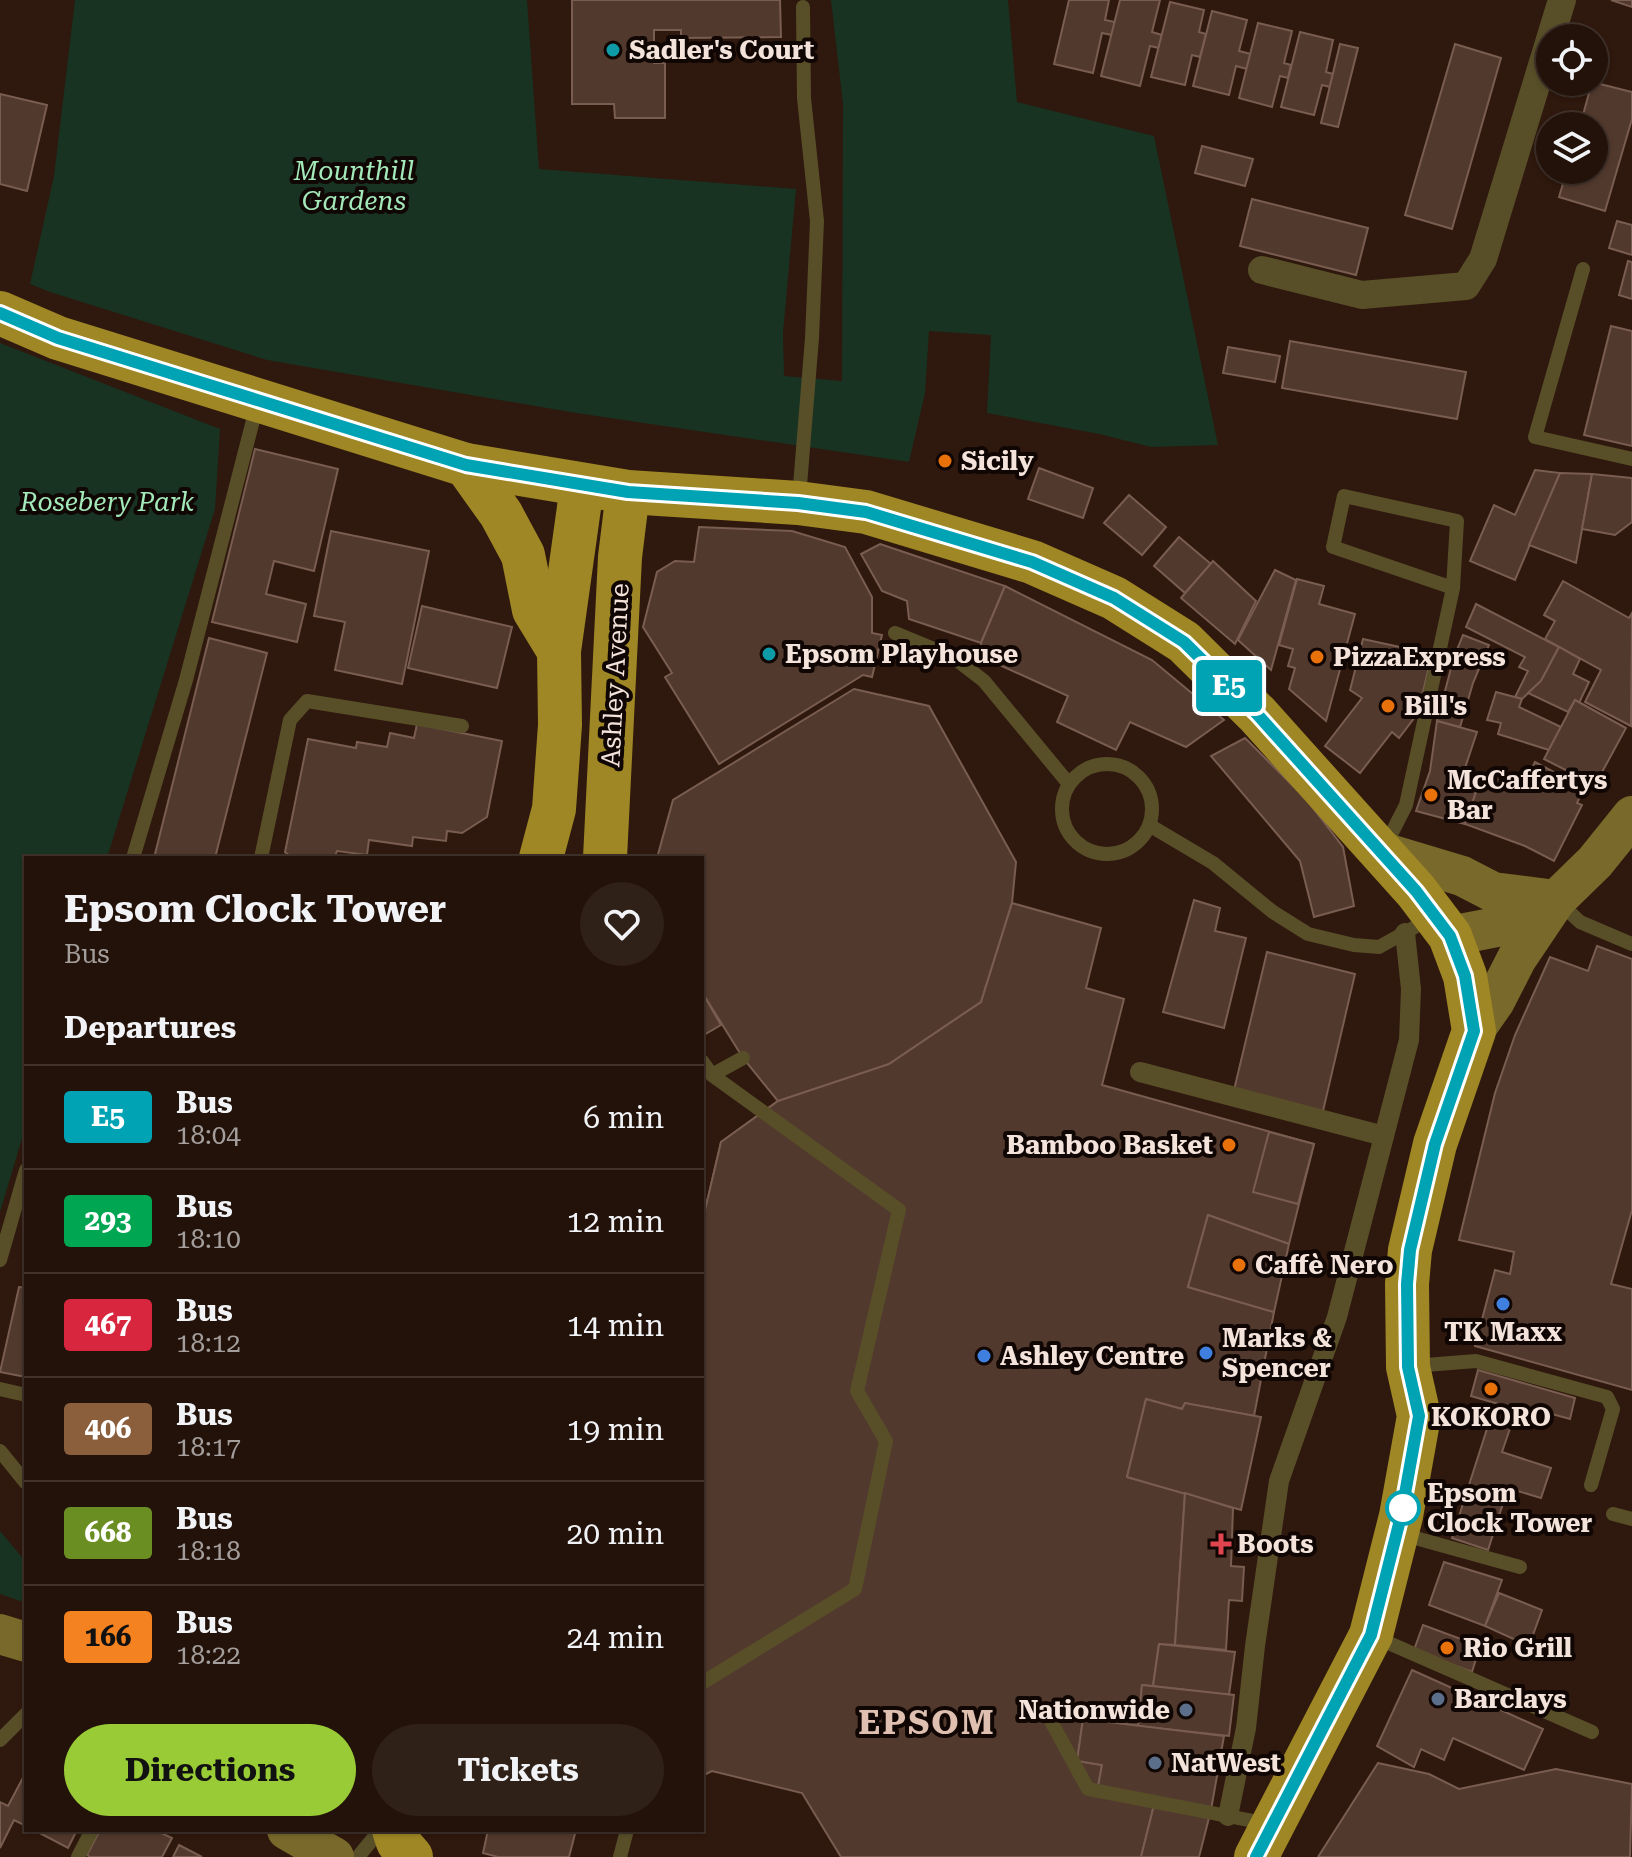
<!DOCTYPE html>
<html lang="en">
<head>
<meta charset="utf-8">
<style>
  :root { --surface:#23120a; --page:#2f2018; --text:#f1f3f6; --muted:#a39e9c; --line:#40322b; --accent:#98cb36 }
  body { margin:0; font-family:"Roboto Serif",serif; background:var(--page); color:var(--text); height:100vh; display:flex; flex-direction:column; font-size:30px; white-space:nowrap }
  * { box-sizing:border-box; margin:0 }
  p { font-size:26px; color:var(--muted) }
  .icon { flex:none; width:44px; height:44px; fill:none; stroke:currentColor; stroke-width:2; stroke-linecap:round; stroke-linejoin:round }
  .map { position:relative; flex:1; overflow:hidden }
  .sheet { position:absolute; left:24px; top:856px; width:680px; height:976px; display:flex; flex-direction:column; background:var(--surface); border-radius:0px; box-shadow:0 2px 6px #0004,0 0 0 2px var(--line) }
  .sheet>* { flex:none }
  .badge { padding:0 16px; border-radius:6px; font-size:28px; line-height:52px }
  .fabs { position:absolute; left:1536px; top:24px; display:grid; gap:16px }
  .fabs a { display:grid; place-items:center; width:72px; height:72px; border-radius:50%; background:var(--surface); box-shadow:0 2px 6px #0004,0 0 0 2px var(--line); font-size:40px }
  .map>.badge { position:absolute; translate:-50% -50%; box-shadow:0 0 0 4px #fff }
  h2 { padding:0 40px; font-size:30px; line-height:72px }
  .round { display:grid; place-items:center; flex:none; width:84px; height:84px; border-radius:42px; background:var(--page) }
  .overview { display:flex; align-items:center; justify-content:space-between; height:136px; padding:0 40px }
  h1 { font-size:38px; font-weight:700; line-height:60px }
  .cta { display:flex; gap:16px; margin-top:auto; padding:16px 40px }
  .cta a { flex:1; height:92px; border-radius:48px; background:var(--accent); color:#111; font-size:32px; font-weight:700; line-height:92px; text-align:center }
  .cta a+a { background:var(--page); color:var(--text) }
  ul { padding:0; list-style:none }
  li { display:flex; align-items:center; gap:24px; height:104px; padding:0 40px; border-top:2px solid var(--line) }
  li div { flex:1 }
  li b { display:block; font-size:30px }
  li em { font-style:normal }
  li .badge { min-width:88px; font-weight:700; text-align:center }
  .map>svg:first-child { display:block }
</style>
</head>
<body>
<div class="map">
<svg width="1632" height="1857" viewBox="0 0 1632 1857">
  <rect width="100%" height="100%" fill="#2f180d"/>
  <!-- park -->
  <g fill="#183322">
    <polygon points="75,0 527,0 539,169 796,189 783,333 784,376 842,381 843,104 831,0 1008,0 1017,102 1154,136 1218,445 1151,447 1099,434 987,413 991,335 929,331 925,393 909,462 576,413 267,360 50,292 30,284 54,176"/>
    <polygon points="0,343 220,429 215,509 107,858 26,858 26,1125 0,1212"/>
    <polygon points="0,1531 26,1562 26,1603 0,1594"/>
  </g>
  <!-- building -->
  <g fill="#52392d" stroke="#795d50" stroke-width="2">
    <polygon points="572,0 780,0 781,37 681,38 681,30 654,30 654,63 665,63 665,118 615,118 614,104 572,104"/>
    <polygon points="1069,0 1109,0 1105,20 1115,22 1112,35 1102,33 1093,73 1054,64"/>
    <polygon points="1120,0 1160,0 1152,32 1162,35 1159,48 1150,46 1140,86 1101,76"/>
    <polygon points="1611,0 1632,0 1632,7"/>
    <polygon points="1170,2 1204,10 1199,32 1206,34 1200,57 1192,55 1185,85 1151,77"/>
    <polygon points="1212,11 1247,20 1239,51 1251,54 1247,69 1236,66 1229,95 1193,86"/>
    <polygon points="1258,23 1292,31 1284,63 1291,65 1288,78 1280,76 1272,107 1239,98"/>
    <polygon points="1300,32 1333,40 1326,72 1333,74 1330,87 1322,85 1314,115 1281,107"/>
    <polygon points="1340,44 1358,48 1338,127 1321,123"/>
    <polygon points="1455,44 1501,58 1452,229 1405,215"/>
    <polygon points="1592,82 1632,92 1632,119 1605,211 1559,197 1567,170 1594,170 1594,126 1580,126"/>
    <polygon points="0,94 47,105 27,191 0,184"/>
    <polygon points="1202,146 1253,159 1245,186 1195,173"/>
    <polygon points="1252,199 1368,228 1356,275 1240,246"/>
    <polygon points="1617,221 1632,225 1632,255 1609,248"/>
    <polygon points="1628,261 1632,262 1632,299 1619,295"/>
    <polygon points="1611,326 1632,331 1632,446 1584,435"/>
    <polygon points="1290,341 1466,372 1457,419 1282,388"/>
    <polygon points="1228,347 1280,356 1275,382 1223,373"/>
    <polygon points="255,449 338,469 314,571 274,561 266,594 306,604 297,642 212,622"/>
    <polygon points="1039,468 1093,488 1083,518 1028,499"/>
    <polygon points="1535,470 1560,473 1515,580 1470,561 1494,505 1515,515"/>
    <polygon points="1560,473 1592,474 1576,563 1529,545"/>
    <polygon points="1592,474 1632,478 1632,522 1615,535 1582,529"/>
    <polygon points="1129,495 1166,527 1142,555 1104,523"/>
    <polygon points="699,527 792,531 845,547 872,597 872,633 882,635 872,677 863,675 719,764 665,677 672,673 643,627 657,572 675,561 694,562"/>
    <polygon points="331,531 429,551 402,684 335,670 345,622 314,616"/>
    <polygon points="1179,537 1211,564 1185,593 1154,566"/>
    <polygon points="880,544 1005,586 981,643 909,619 907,601 882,591 861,554"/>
    <polygon points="1213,561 1256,601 1235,644 1181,598"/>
    <polygon points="1275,570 1296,580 1271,670 1238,640"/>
    <polygon points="1297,579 1324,586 1319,604 1355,614 1326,721 1289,689 1295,668 1288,666 1293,649 1279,645"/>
    <polygon points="1563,581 1629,618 1632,613 1631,726 1585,702 1601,670 1545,639 1555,621 1544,615"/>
    <polygon points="1005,586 1152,660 1224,720 1186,747 1130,722 1116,750 1057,722 1068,696 982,657 981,643"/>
    <polygon points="1476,604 1559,647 1541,681 1522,699 1515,697 1528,671 1519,667 1525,657 1466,627"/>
    <polygon points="422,606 512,627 497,688 408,668"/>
    <polygon points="1463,635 1489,645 1473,683 1460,727 1437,721 1454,657"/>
    <polygon points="209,638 267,653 215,858 154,858"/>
    <polygon points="1363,639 1432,654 1418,713 1399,738 1392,732 1360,773 1325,746 1362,698 1350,690"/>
    <polygon points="1559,647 1580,659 1573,674 1589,682 1579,703 1575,700 1568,712 1528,693 1541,681"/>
    <polygon points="854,689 929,706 1016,862 1012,903 981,1002 889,1064 904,1093 892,1142 865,1154 883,1187 831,1409 814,1436 768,1467 785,1490 760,1578 747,1589 772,1635 702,1677 702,1223 721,1142 778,1101 743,1058 702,992 702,858 657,858 673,800"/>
    <polygon points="1496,692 1522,699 1519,707 1561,727 1549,750 1498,734 1501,723 1487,720"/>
    <polygon points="1575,700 1626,728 1595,785 1544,759"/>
    <polygon points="1437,721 1477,732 1460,783 1476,792 1465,824 1416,811 1430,771"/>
    <polygon points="417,724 502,741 487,817 462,833 447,831 446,841 413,837 412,846 369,840 367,855 337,851 334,858 305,858 290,856 285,852 308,739 356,748 357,742 387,747 390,733 414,738"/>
    <polygon points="1245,738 1306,799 1343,847 1354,906 1314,917 1300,861 1211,756"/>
    <polygon points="1535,762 1584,788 1577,803 1582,805 1554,861 1525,846 1465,824 1476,792 1487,783 1491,774 1523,785"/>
    <polygon points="1194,900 1220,908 1215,931 1246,938 1224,1028 1163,1012"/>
    <polygon points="1012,903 1101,928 1086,988 1124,999 1102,1085 1314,1144 1289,1244 1208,1215 1188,1287 1274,1312 1254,1416 1185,1403 1182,1409 1146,1399 1127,1477 1185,1493 1175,1645 1159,1644 1153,1686 1142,1685 1138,1726 1083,1719 1077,1761 1102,1765 1097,1792 1155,1801 1141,1857 841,1857 802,1793 712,1771 702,1776 702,1223 721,1142 778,1101 889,1064 981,1002"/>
    <polygon points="1597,946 1632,959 1632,1210 1611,1284 1632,1289 1632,1390 1475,1346 1495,1270 1510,1274 1514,1252 1459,1240 1495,1093 1515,1035 1550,957 1588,971"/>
    <polygon points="1267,952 1355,974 1323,1111 1234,1090"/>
    <polygon points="702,992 721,1025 702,1036"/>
    <polygon points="1269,1132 1314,1144 1298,1204 1253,1192"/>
    <polygon points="1208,1215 1289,1244 1274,1312 1188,1287"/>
    <polygon points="19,1287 26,1288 26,1377 0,1372"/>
    <polygon points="1478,1370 1575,1398 1570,1419 1534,1409 1533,1414 1471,1396"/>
    <polygon points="1146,1399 1182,1409 1185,1403 1261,1417 1241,1510 1127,1477"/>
    <polygon points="1493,1410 1514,1417 1502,1452 1551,1468 1541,1498 1508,1488 1488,1550 1452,1538"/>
    <polygon points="1185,1493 1233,1508 1231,1566 1244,1567 1242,1601 1229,1600 1226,1650 1175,1645"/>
    <polygon points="1444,1562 1502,1580 1485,1626 1429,1605"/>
    <polygon points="1499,1593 1542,1610 1529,1646 1485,1626"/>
    <polygon points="1423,1625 1480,1646 1472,1672 1414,1650"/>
    <polygon points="1159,1644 1235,1652 1229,1695 1153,1686"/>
    <polygon points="1412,1670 1543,1729 1524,1770 1453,1738 1444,1760 1421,1749 1414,1767 1377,1746"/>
    <polygon points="1142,1685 1234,1695 1229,1736 1138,1726"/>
    <polygon points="1083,1719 1224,1736 1211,1810 1097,1792 1102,1765 1077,1761"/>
    <polygon points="1378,1763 1429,1774 1459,1789 1556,1769 1632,1784 1630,1857 1318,1857"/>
    <polygon points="26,1772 26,1826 14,1820 0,1848 0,1802 8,1806"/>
    <polygon points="1155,1801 1211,1810 1199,1857 1141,1857"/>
    <polygon points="34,1830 77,1830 68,1848"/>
    <polygon points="100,1830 155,1830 172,1838 162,1857 90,1857 87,1855"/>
    <polygon points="488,1830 576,1830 569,1857 498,1857 483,1853"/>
    <polygon points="179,1845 202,1857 173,1857"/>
  </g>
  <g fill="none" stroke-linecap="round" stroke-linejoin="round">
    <!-- service -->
    <g stroke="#584f29" stroke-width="14">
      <polyline points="1583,269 1535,437 1632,459"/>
      <polyline points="799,498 812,338 817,221 804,98 803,7"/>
      <polyline points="895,633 953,657 984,681 1069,784"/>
      <circle cx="1107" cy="809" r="45"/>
      <polyline points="1149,825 1213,863 1273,912 1308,934 1354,945 1379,947 1431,918"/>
      <polyline points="1384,848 1406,805 1453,588 1333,547 1344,496 1457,521 1453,588"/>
      <polyline points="133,858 186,680 257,405"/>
      <polyline points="261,858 290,720 307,701 462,726"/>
      <polyline points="1560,903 1580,922 1632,944"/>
      <polyline points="702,1061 712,1075 743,1058"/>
      <polyline points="0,1260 26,1170"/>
      <polyline points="1413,1366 1476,1361 1607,1397 1613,1409 1591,1485"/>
      <polyline points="0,1389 26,1395"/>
      <polyline points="0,1451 26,1483"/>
      <polyline points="1613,1514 1632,1519"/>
      <polyline points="1401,1534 1520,1567"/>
      <polyline points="1375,1637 1592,1732"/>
      <polyline points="702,1683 855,1589 886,1441 857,1391 899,1210 712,1075"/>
      <polyline points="1052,1723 1088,1789 1269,1824"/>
      <polyline points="0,1740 26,1714"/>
      <polyline points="78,1857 92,1830"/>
      <polyline points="358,1857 380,1830"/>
      <polyline points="620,1857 627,1830"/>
    </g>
    <!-- pedestrian -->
    <g stroke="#584f29" stroke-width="20">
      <polyline points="1140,1072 1384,1136"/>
      <polyline points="1228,1816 1246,1728 1255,1646 1279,1481 1337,1317 1409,1040 1411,989 1405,933"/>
    </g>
    <!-- minor -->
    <polyline stroke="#584f29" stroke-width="28" points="1262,270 1362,295 1466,286 1483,259 1562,0"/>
    <!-- secondary -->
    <g stroke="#79692a" stroke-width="40">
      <polyline points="1382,852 1462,876 1493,892 1556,900"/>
      <polyline points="1450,936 1543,918"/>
      <polyline points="1474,1031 1495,1001 1517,958 1556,900 1595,862 1632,816"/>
      <polyline points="0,1634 26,1642"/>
      <polyline points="287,1830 334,1857"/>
    </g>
    <!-- trunk -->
    <g stroke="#9e8724" stroke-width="44">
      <polyline points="0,313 58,338 466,465 628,492 798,503 866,512 1032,562 1114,598 1184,642 1257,714 1416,891 1450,936 1465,976 1474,1031 1435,1144 1410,1250 1407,1284 1408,1367 1419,1416 1401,1516 1371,1635 1256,1857"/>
      <polyline points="466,465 501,514 523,555 534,610 559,651"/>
      <polyline points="541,858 554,809 560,725 559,651 582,486"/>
      <polyline points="605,858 620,557 628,492"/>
      <polyline points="394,1830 398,1842 411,1857"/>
    </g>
  </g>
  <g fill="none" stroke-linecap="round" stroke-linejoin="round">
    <!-- line casing -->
    <g stroke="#fff" stroke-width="18">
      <polyline id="line" points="0,313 58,338 466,465 628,492 798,503 866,512 1032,562 1114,598 1184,642 1257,714 1416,891 1450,936 1465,976 1474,1031 1435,1144 1410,1250 1407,1284 1408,1367 1419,1416 1401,1516 1371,1635 1256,1857"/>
    </g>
    <!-- line -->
    <use href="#line" stroke="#00a3b4" stroke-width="12"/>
  </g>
  <!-- markers -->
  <g fill="#0f9aa8" stroke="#100603" stroke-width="3">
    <circle cx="613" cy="50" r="8"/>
    <circle cx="769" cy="654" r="8"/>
  </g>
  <g fill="#e8710a" stroke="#100603" stroke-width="3">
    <circle cx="945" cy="461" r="8"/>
    <circle cx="1317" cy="657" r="8"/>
    <circle cx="1388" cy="706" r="8"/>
    <circle cx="1431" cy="795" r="8"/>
    <circle cx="1229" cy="1145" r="8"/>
    <circle cx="1239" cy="1265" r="8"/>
    <circle cx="1491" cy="1389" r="8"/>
    <circle cx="1447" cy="1648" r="8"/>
  </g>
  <g fill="#3f7fe0" stroke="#100603" stroke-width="3">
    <circle cx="1503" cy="1304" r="8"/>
    <circle cx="1206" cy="1353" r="8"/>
    <circle cx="984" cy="1356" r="8"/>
  </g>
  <circle fill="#fff" stroke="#00a3b4" stroke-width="4" cx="1403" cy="1508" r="16"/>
  <path fill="#e0444e" stroke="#100603" stroke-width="3" d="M1217 1532h8v8h8v8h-8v8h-8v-8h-8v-8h8z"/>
  <g fill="#5c6f8a" stroke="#100603" stroke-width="3">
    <circle cx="1438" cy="1699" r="8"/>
    <circle cx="1186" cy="1710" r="8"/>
    <circle cx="1155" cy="1763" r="8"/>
  </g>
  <g text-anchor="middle" stroke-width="8" stroke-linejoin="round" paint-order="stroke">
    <!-- poi labels -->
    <g font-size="26" font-weight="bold" fill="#f3e3db" stroke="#100603" text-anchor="start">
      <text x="629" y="59">Sadler's Court</text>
      <text x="961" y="470">Sicily</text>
      <text x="785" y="663">Epsom Playhouse</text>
      <text x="1333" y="666">PizzaExpress</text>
      <text x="1404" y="715">Bill's</text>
      <text x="1447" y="789">McCaffertys<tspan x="1447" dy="30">Bar</tspan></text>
      <text x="1213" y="1154" text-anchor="end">Bamboo Basket</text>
      <text x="1255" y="1274">Caffè Nero</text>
      <text x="1503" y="1341" text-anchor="middle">TK Maxx</text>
      <text x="1222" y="1347">Marks &amp;<tspan x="1222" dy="30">Spencer</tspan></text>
      <text x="1000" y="1365">Ashley Centre</text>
      <text x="1491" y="1426" text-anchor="middle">KOKORO</text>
      <text x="1237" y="1553">Boots</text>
      <text x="1463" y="1657">Rio Grill</text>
      <text x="1454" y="1708">Barclays</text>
      <text x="1170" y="1719" text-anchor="end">Nationwide</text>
      <text x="1171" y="1772">NatWest</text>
    </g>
    <!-- park labels -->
    <g font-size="26" font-style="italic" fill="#a3e9ba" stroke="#100603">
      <text x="354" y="180">Mounthill<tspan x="354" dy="30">Gardens</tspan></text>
      <text x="107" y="511">Rosebery Park</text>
    </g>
    <!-- street labels -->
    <g font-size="26" fill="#f3e3db" stroke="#100603">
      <text transform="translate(615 675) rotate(-87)" y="9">Ashley Avenue</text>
    </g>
    <!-- stop labels -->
    <g font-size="26" font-weight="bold" fill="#f3e3db" stroke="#100603" text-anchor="start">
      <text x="1427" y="1502">Epsom<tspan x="1427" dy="30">Clock Tower</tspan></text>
    </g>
    <!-- district labels -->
    <g font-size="34" font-weight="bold" letter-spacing="2" fill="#debfb0" stroke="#100603">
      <text x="927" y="1734">EPSOM</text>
    </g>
  </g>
</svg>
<div class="fabs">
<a><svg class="icon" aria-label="locate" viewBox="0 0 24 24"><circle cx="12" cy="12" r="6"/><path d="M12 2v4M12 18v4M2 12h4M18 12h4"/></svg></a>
<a><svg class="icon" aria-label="layers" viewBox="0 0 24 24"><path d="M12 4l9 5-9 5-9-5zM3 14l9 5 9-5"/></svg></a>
</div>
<b class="badge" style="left:1229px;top:686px;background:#00a3b4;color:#fff">E5</b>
<section class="sheet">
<div class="overview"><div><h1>Epsom Clock Tower</h1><p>Bus</p></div><a class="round"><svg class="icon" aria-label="heart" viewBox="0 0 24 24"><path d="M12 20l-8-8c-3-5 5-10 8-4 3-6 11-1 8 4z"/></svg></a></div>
<h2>Departures</h2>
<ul>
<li><span class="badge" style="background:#00a3b4;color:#fff">E5</span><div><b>Bus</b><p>18:04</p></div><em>6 min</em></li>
<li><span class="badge" style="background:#00a651;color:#fff">293</span><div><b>Bus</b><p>18:10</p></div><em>12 min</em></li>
<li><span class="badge" style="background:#d7263d;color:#fff">467</span><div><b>Bus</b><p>18:12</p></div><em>14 min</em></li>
<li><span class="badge" style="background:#8b5e3c;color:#fff">406</span><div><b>Bus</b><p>18:17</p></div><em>19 min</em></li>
<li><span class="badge" style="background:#6b8e23;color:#fff">668</span><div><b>Bus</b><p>18:18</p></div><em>20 min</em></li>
<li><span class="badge" style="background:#f58220;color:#111">166</span><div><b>Bus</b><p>18:22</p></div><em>24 min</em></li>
</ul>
<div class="cta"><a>Directions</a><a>Tickets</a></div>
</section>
</div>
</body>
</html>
